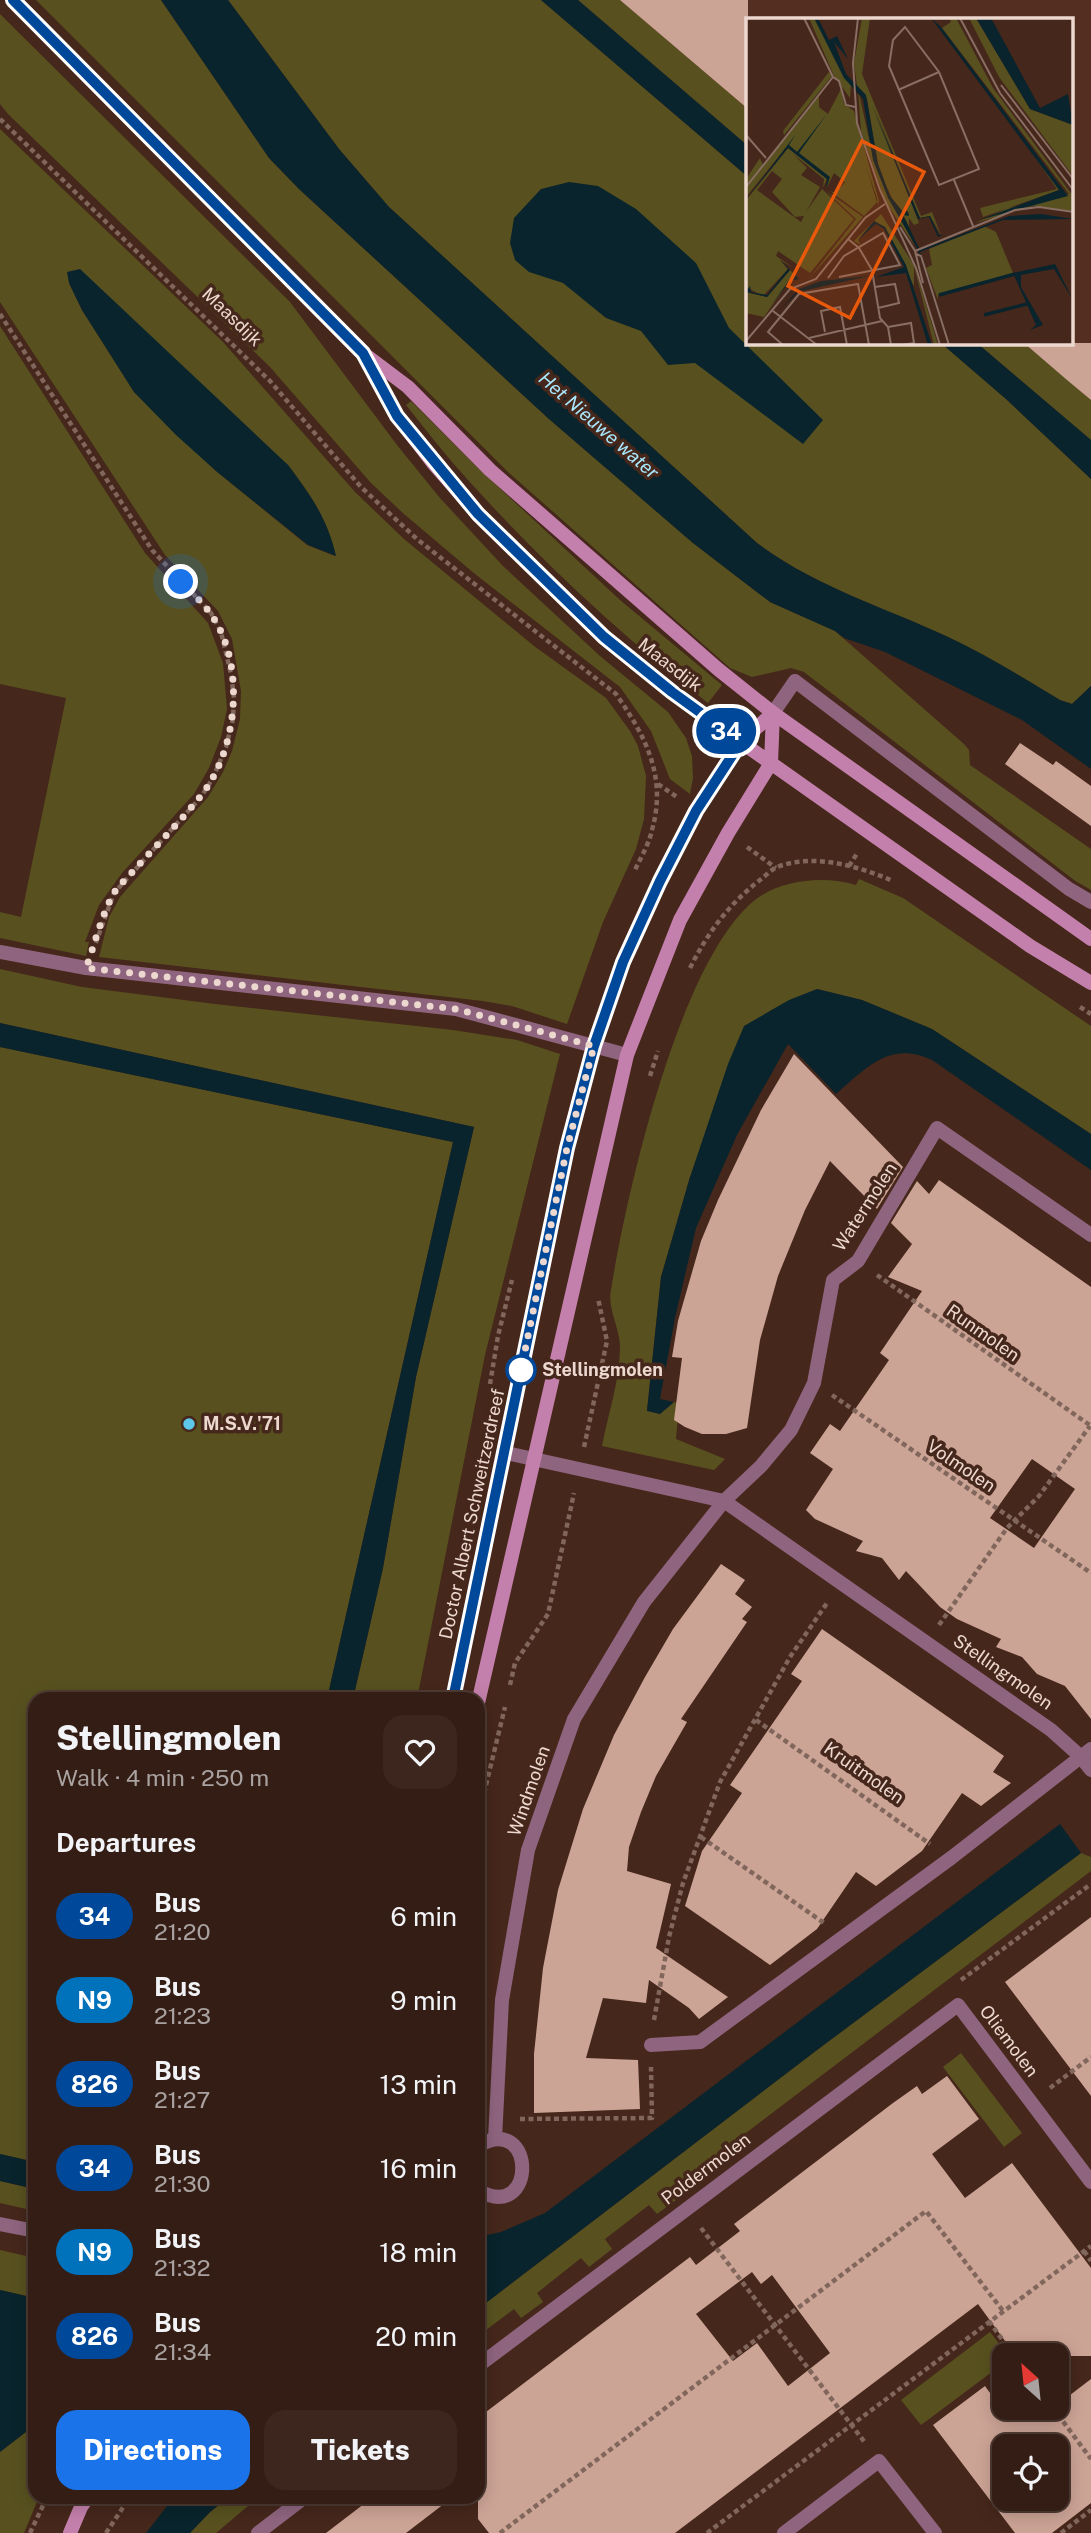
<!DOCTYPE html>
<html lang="en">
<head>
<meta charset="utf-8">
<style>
  :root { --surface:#341d14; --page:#3c261d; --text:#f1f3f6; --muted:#a9a2a0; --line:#4e3b34; --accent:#1a73e8 }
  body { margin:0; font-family:"Public Sans",sans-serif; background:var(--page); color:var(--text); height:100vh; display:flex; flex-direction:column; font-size:26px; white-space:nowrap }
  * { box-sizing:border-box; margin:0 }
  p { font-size:23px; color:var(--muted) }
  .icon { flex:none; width:38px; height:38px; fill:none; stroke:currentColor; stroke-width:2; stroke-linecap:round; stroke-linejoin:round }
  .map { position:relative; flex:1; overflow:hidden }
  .drawer { position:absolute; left:28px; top:1692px; width:457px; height:812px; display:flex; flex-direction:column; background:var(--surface); border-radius:21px; box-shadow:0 4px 18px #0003,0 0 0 2px var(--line) }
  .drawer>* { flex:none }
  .badge { padding:0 14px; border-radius:23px; font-size:24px; line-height:46px }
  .needle { width:46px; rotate:333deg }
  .controls { position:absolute; left:992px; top:2343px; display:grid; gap:14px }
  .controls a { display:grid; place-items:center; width:77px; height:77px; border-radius:14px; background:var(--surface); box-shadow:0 4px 18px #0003,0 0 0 2px var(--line); font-size:35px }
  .you { position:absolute; width:35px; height:35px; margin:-18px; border:5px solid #fff; border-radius:50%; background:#1a73e8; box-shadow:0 0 0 10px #1a73e833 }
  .map>.badge { position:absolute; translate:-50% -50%; box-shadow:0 0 0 4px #fff }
  h2 { padding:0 28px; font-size:26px; line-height:63px }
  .round { display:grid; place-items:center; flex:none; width:74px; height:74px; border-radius:21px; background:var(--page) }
  .summary { display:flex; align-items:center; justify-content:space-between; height:119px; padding:0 28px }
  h1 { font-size:33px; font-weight:800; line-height:52px }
  .button { display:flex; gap:14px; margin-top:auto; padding:14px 28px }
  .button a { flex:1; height:80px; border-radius:21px; background:var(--accent); color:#fff; font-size:28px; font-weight:800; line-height:80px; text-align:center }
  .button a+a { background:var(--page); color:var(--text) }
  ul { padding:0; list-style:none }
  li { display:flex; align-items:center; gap:21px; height:84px; padding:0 28px }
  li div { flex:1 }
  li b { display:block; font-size:26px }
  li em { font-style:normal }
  li .badge { min-width:77px; font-weight:700; text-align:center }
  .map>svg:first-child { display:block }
</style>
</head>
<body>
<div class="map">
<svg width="1091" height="2533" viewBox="0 0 1091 2533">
  <rect width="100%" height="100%" fill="#46271b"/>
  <!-- built -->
  <polygon fill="#542e21" points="572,0 1091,0 1091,445 972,343 1072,343 1072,19 748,19 748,151"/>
  <!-- green -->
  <g fill="#58511f" fill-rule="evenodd">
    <polygon points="36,0 161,0 269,158 299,189 549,419 693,543 770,602 835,631 964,744 969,750 970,765 1091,849 1091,890 1074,880 804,672 791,668 752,677 730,668 508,472"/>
    <path d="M228,0h313l207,177v166h193l65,56 85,80v207l-19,18 -12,-4c-37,-22 -73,-45 -112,-63 -66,-31 -132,-50 -191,-94l-368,-336 -50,-58z"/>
    <polygon points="578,0 620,0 748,109 748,146"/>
    <polygon points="0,14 290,302 397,445 440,498 503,566 600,656 668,712 686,738 692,756 693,778 690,794 670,779 651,731 620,687 475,574 404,514 371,483 270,367 8,114 0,104"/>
    <path d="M0,129l223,213 132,150 49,47 130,107 72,52 24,33 8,15 8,30 -2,43 -8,30 -33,73 -36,102 -55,-18 -29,-5 -384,-44 10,-40 11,-20 88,-100 15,-25 9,-21 8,-32 1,-28 -9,-52 -14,-28 -53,-56 -165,-253zM69,283l219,182c22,30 40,53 47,91l-28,-11 -91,-74 -82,-79 -52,-82z"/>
    <polygon points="0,326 145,553 208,623 223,663 227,709 221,737 209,768 194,794 122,873 99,905 85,942 89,942 86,956 0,938 0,912 21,917 66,698 0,684"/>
    <polygon points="977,343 1024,343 1091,400 1091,440"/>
    <path d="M411,401l67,67 142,132 102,85 -14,18c-86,-67 -167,-142 -240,-223 -22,-24 -42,-50 -62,-75z"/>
    <path d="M859,879l44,19 188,128v108l-159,-105 -70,-29 -45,-11 -127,188 -29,100 -14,133 13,4 14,-12 5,1 -3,36 49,20 -11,11 -112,-24c6,-32 18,-66 18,-99 0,-19 -13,-39 -9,-57 15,-95 70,-338 148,-393 27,-18 67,-21 97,-12z"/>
    <polygon points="0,969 82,987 215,1004 453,1030 517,1040 560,1054 485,1355 417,1699 353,1699 383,1568 416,1377 474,1127 0,1023"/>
    <polygon points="0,1047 453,1142 327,1699 35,1699 35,2162 0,2154"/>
    <polygon points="1081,1853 1091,1857 1091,1871 680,2183 687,2192 657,2214 649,2205 605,2239 612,2249 589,2267 581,2258 537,2293 543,2302 521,2318 514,2309 478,2336 478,2309 817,2050"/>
    <polygon points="961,2053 1022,2133 1004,2147 943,2067"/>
    <polygon points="0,2181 35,2189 35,2211 0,2203"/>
    <polygon points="0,2250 35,2258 35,2298 0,2290"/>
    <polygon points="990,2332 1008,2355 1004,2356 1004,2363 921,2425 901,2400"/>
    <polygon points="35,2425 35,2497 39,2497 24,2533 0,2533 0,2452"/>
    <polygon points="229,2497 264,2497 254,2501 216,2533 190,2533 210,2512"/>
  </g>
  <!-- water -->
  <g fill="#09242c">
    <path d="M161,0h67l111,149 50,58 368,336c59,44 125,63 191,94 39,18 75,41 112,63l12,4 19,-18v83l-69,-49 -137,-68 -41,-14 -9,-7 -65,-29 -77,-59 -144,-124 -250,-230 -30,-31z"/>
    <polygon points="541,0 578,0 748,146 748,177"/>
    <polygon points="569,182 598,186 636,209 696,263 729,328 823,420 803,444 695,363 668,365 641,331 606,318 563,283 529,272 515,260 510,243 514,218 541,189"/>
    <path d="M80,269l208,196c22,29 40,55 48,91l-28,-11 -92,-74 -40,-36 -42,-43 -52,-82 -13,-27 -2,-11z"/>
    <polygon points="941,343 977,343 1091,440 1091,479 1006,399"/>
    <path d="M817,989l45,11 70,29 159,105v36l-159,-110c-42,-20 -66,8 -96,34l-48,-50 -51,91 -41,93 -21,90 -15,81 14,3 -14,12 -13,-3 14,-134 29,-100 38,-113 16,-38 45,-26z"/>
    <polygon points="0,1023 474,1127 416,1377 383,1568 353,1699 327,1699 453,1142 0,1047"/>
    <polygon points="1060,1824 1081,1853 817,2050 478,2309 478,2237 501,2232 545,2213"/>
    <polygon points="0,2154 35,2162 35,2189 0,2181"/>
    <polygon points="0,2290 35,2298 35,2425 0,2452"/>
    <polygon points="174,2497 229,2497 210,2512 190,2533 146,2533"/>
  </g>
  <!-- building -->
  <g fill="#cca496" fill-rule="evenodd">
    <polygon points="620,0 748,0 748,109"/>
    <polygon points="1024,343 1091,343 1091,400 1067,380"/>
    <polygon points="1020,743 1053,765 1056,761 1091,786 1091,826 1005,764"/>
    <polygon points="794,1054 903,1167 877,1209 830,1161 805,1210 778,1276 760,1340 747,1428 726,1434 702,1434 685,1427 674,1420 682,1358 672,1357 678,1321 701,1241 718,1200 761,1110"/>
    <path d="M939,1180l152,107v432l-26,-33 -28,-12 -15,-17 -26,-10 5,-8 -44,-20 -17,-12 -34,-36 -7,9 -17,-22 -26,-7 7,-10 -48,-22 -9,-9 27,-41 -23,-16 20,-29 10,7 49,-71 -9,-7 42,-62 -34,-14 24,-33 -21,-21 26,-42 12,13zM1032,1459l43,30 -41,59 -44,-30z"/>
    <polygon points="721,1564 745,1580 735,1594 752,1607 742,1619 747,1622 681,1719 687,1722 656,1776 641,1812 629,1847 627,1871 671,1884 656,1948 728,1997 699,2019 689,2008 649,1980 646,2003 603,1998 586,2058 638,2060 640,2109 534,2113 534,2054 543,1968 558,1890 583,1809 614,1735 645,1677 673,1629"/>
    <polygon points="822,1629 1004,1756 993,1772 1011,1783 981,1806 962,1793 922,1851 876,1886 856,1872 817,1929 770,1965 685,1906 702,1851 742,1793 730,1785 802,1681 791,1674"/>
    <polygon points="1091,1917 1091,2096 1005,1982"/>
    <path d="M947,2076l32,43 -47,35 33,44 47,-35 79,105v88h-75l-38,-52 -303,229h-186l-11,-14v-101l212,-161 6,8 44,-34 -6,-7 159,-121 24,-17 5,8zM752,2272l9,12 11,-9 58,78 -42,33 -31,-43 -24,18 -37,-47z"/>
    <path d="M1091,2379v124l-39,30h-37l-82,-108 52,-39 16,22h56v-3zM1004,2446h53v53h-53z"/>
    <polygon points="373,2497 453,2497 406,2533 326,2533"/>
  </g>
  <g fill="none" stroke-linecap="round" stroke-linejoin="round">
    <!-- path -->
    <g stroke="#81665b" stroke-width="4.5" stroke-dasharray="5 3.5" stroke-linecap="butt">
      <path d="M0,119l270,262 91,106 57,53 198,154c30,43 51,83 36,136 -3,14 -11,27 -17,40"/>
      <polyline points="0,314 152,550 211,613 221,632 231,674 234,698 233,719 226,747 213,778 201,797 114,893 95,945"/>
      <polyline points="658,784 677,797"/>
      <polyline points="747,847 776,868"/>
      <polyline points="849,866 858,852"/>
      <path d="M690,968c18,-36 39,-64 70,-88 5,-4 11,-10 17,-13 37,-14 81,-1 116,14"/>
      <polyline points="1080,1007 1091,1014"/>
      <polyline points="650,1076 658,1051"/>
      <polyline points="877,1275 1091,1426"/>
      <polyline points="490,1384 498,1336 512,1280"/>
      <polyline points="832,1395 1091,1573"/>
      <polyline points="584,1447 607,1341 598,1298"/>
      <polyline points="939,1625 1007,1528 1039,1496 1090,1426"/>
      <polyline points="510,1685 515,1663 548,1614 574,1493"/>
      <polyline points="756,1720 930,1844"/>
      <polyline points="478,1818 505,1707"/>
      <polyline points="701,1837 824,1923"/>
      <polyline points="961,1980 1091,1884"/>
      <polyline points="654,2020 669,1937 683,1883 720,1782 790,1657 827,1603"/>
      <polyline points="1050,2088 1091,2057"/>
      <polyline points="520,2119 652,2118 651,2067"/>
      <polyline points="701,2228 866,2444"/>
      <polyline points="1084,2251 1091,2261"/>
      <polyline points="989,2321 1014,2356"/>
      <polyline points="1053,2408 1091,2459"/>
      <polyline points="30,2533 47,2497"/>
      <polyline points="106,2533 130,2497"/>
      <polyline points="500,2533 926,2211 1003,2311"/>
      <polyline points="707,2533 1091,2246"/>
      <polyline points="1061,2533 1091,2510"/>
    </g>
    <!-- lane -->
    <g stroke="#8f647f" stroke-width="14">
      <polyline points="0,952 86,968 456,1009 627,1055"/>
      <polyline points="0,2224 35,2231"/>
    </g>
    <!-- street -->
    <g stroke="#8f647f" stroke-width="14">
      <polyline points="773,713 795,681 1069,889 1091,902"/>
      <polyline points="506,1453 724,1501 1051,1730 1080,1756 1091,1770"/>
      <polyline points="651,2045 700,2042 951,1858 1091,1749"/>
      <polyline points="495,2139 502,2000 528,1850 574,1719 644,1602 724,1501 761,1466 791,1430 814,1383 833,1280 858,1261 937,1128 1091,1235"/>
      <path d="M478,2146c59,-35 59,79 0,44"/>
      <polyline points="478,2366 958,2005 1091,2182"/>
      <polyline points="258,2533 305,2497"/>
      <polyline points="784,2533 879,2461 935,2533"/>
    </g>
    <!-- secondary -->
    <g stroke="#c480ac" stroke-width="14">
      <polyline points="14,0 363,353 408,387 490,470 719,670 773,713 1091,939"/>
      <polyline points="365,357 397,416 433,463 478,514 604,637 672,692 741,742 1030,946 1091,983"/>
      <polyline points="453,1699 567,1148 594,1046 623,962 660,881 696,811 741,742 773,713"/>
      <polyline points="478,1703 627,1055 680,920 728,833 771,763 773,713"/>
      <polyline points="70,2533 81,2507 88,2497"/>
    </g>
  </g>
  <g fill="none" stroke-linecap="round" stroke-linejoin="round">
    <!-- line casing -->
    <g stroke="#fff" stroke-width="16">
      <polyline id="line" points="13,0 363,353 397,416 478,514 604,637 672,692 741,742 696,811 660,881 623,962 594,1046 567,1148 453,1699"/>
    </g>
    <!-- line -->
    <use href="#line" stroke="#004899" stroke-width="10"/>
    <!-- walk -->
    <path stroke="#edd8d0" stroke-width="7" stroke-dasharray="0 12.6" d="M181,582c10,10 21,20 29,31 37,50 28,139 -11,185 -20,25 -43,48 -64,71 -7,8 -16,16 -21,24 -13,23 -19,51 -28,75l370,41 138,37 -27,102 -46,222"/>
  </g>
  <!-- markers -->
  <circle fill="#fff" stroke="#004899" stroke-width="3.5" cx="521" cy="1370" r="14"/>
  <circle fill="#5cc7e8" stroke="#46271b" stroke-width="2.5" cx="189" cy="1424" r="7"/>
  <g text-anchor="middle" stroke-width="7" stroke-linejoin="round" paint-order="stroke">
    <!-- street labels -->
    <g font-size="18" fill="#edd8d0" stroke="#46271b">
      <text transform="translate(232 317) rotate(44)" y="6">Maasdijk</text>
      <text transform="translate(670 665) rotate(38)" y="6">Maasdijk</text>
      <text transform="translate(865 1207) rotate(-57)" y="6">Watermolen</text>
      <text transform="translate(983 1333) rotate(35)" y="6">Runmolen</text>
      <text transform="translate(961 1466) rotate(34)" y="6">Volmolen</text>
      <text transform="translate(472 1514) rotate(-78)" y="6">Doctor Albert Schweitzerdreef</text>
      <text transform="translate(1003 1672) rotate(35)" y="6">Stellingmolen</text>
      <text transform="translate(864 1773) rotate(35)" y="6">Kruitmolen</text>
      <text transform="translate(529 1791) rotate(-71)" y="6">Windmolen</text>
      <text transform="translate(1009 2041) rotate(53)" y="6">Oliemolen</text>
      <text transform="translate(706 2169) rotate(-37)" y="6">Poldermolen</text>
    </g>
    <!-- stop labels -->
    <g font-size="18" font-weight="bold" fill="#edd8d0" stroke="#46271b" text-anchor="start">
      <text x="542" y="1376">Stellingmolen</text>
    </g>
    <!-- poi labels -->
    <g font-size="18" font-weight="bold" fill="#edd8d0" stroke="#46271b" text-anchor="start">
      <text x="203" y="1430">M.S.V.'71</text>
    </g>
    <!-- water labels -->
    <g font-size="19" font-style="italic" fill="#a9e9ff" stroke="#46271b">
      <text transform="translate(599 425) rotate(41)" y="7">Het Nieuwe water</text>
    </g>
  </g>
  <!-- overview -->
  <g transform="translate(746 18)">
    <rect width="327" height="327" fill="#46271b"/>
    <path d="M63,0h5l37,66 -1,14 -16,-22zM116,0h8l-8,56 59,142 11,-4 9,23 -11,-19 -10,2 -47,-113 46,118 -5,2 -5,-7v9l-6,-13 6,1 -1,-4 -5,1 -13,-16 -12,-32 -11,-65 -10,-13 -3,-23zM203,0h7l37,70 80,108v15l-40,-5 -58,17 33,-15 61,-14 -127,-166 9,-6zM223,0h7l54,91 43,16v51l-74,-99zM83,54l3,4 -48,59 -1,-4zM95,71l3,15 10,7 25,90 -1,5 -1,-8 -11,-31 11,35 -13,14 -34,-25 6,2 9,-11 -11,-9 -8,16 3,-12 -41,-32 -42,52v-18l14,-21 3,7 56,-69v11l9,7zM112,71l15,68 41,88 -29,-44 -24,-70zM263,102l46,60 4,10 -76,27 -3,-9 77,-19zM42,130l39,31 -4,9 1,-9 -31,-25 14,14 -6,7 19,12 -14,25 16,-23 32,30 -44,54 -32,-22 -2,5 18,12 -14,-8 8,9 -25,27 -17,-9v-87zM26,153l10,8 -10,13 23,25 9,-1 -3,6 -44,-32zM80,173l37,26 -55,63 48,-61zM135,196l33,51 24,80h-4l-20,-79v20l-29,-59 -11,-6 -16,19 3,5 -7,-4zM238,208l12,6 17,41 -75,22v5l-12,-32 6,-3 -3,-16zM44,252l4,4 -30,43 -18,-4v-21l21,5z" fill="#58511f" fill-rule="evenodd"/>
    <path d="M68,0h4l11,22 8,-4 11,23 -14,-17 12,32 20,21 12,69 12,32 13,16 4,-1 2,5 -6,-1 17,35 89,-34 32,-2 32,5 -70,1 -83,32 28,93 -30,-95 -30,-52 -15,-38 -10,-61 -19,-21zM185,0l10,9 127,169 -89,24 80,-30zM230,0h15l49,90 28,-14 5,31 -43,-16zM126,88l48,112 10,-2 9,19h4l-5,2 -9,-20 -11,2zM81,96l-28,39 31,24 -4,12 1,-10 -39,-31 -42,52 50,-66 -7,11 8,7zM128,203l11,6 21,38 26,80h-4l-22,-72 -30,4 28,-10 -20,-38 -8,-5 -18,16zM34,242l19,19 -9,2 -19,24 23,-31 -4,-4 -23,27 -21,-5 4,-6 1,6 16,3 21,-26zM309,246l18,36 -19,-31 -33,6v12l22,38 -13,5 6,-5 -23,-52zM123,258l-71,16 -18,18 19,-21 22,-8z" fill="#09242c"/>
    <path fill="none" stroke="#09242c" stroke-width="3.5" d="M193,277l76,-21M238,297l43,-11"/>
    <path fill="none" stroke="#896e63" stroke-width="2" d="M58,0l29,59 6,4 7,24 9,2M112,0l-5,45 4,60 23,67 36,78 24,77M214,0l40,75 74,98M159,9l34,45 40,97 -40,16 -50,-119 4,-26zM255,67l73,95M152,72l41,-18M0,117l20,23M208,162l19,46M0,169l87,-110M154,209l15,24 8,32M102,221l11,9 13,22 8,48 8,9 3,18M169,233l100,-41 24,-3 35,5M170,236l5,2 28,89M82,260l16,-22 39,-23 17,32 -61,12M129,269l20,-3 4,19 -21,5M27,293l44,34M142,309l23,-4 3,20 -12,2M79,314l-4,-21 19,-4 7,38M63,320l73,-17M0,323l44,-52 26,-10 49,-61 20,-14M37,327l-15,-13 31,-38 59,-10 11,61"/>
    <path fill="#e8590c" fill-opacity="0.15" stroke="#e8590c" stroke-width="3.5" d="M116,123l62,31 -74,146 -62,-32z"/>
    <rect width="327" height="327" fill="none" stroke="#edd8d0" stroke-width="3.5"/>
  </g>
</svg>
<div class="controls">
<a><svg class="needle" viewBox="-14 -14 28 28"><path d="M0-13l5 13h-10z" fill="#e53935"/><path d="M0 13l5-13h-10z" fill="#a9a2a0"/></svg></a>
<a><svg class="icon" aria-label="locate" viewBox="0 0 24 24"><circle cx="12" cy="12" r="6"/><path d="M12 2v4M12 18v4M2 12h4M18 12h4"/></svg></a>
</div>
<div class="you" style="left:181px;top:582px"></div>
<b class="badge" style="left:726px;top:731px;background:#004899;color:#fff">34</b>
<section class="drawer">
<div class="summary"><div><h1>Stellingmolen</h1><p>Walk · 4 min · 250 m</p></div><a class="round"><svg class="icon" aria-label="heart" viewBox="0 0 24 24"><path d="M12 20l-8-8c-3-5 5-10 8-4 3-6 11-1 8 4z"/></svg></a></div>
<h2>Departures</h2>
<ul>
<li><span class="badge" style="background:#004899;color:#fff">34</span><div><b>Bus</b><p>21:20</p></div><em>6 min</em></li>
<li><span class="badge" style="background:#0072bc;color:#fff">N9</span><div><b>Bus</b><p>21:23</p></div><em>9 min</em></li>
<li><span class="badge" style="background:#004899;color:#fff">826</span><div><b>Bus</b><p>21:27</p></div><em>13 min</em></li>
<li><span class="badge" style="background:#004899;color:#fff">34</span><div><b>Bus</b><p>21:30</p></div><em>16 min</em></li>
<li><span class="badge" style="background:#0072bc;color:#fff">N9</span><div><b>Bus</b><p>21:32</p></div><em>18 min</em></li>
<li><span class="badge" style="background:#004899;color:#fff">826</span><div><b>Bus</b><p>21:34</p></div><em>20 min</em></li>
</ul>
<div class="button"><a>Directions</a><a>Tickets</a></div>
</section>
</div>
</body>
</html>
